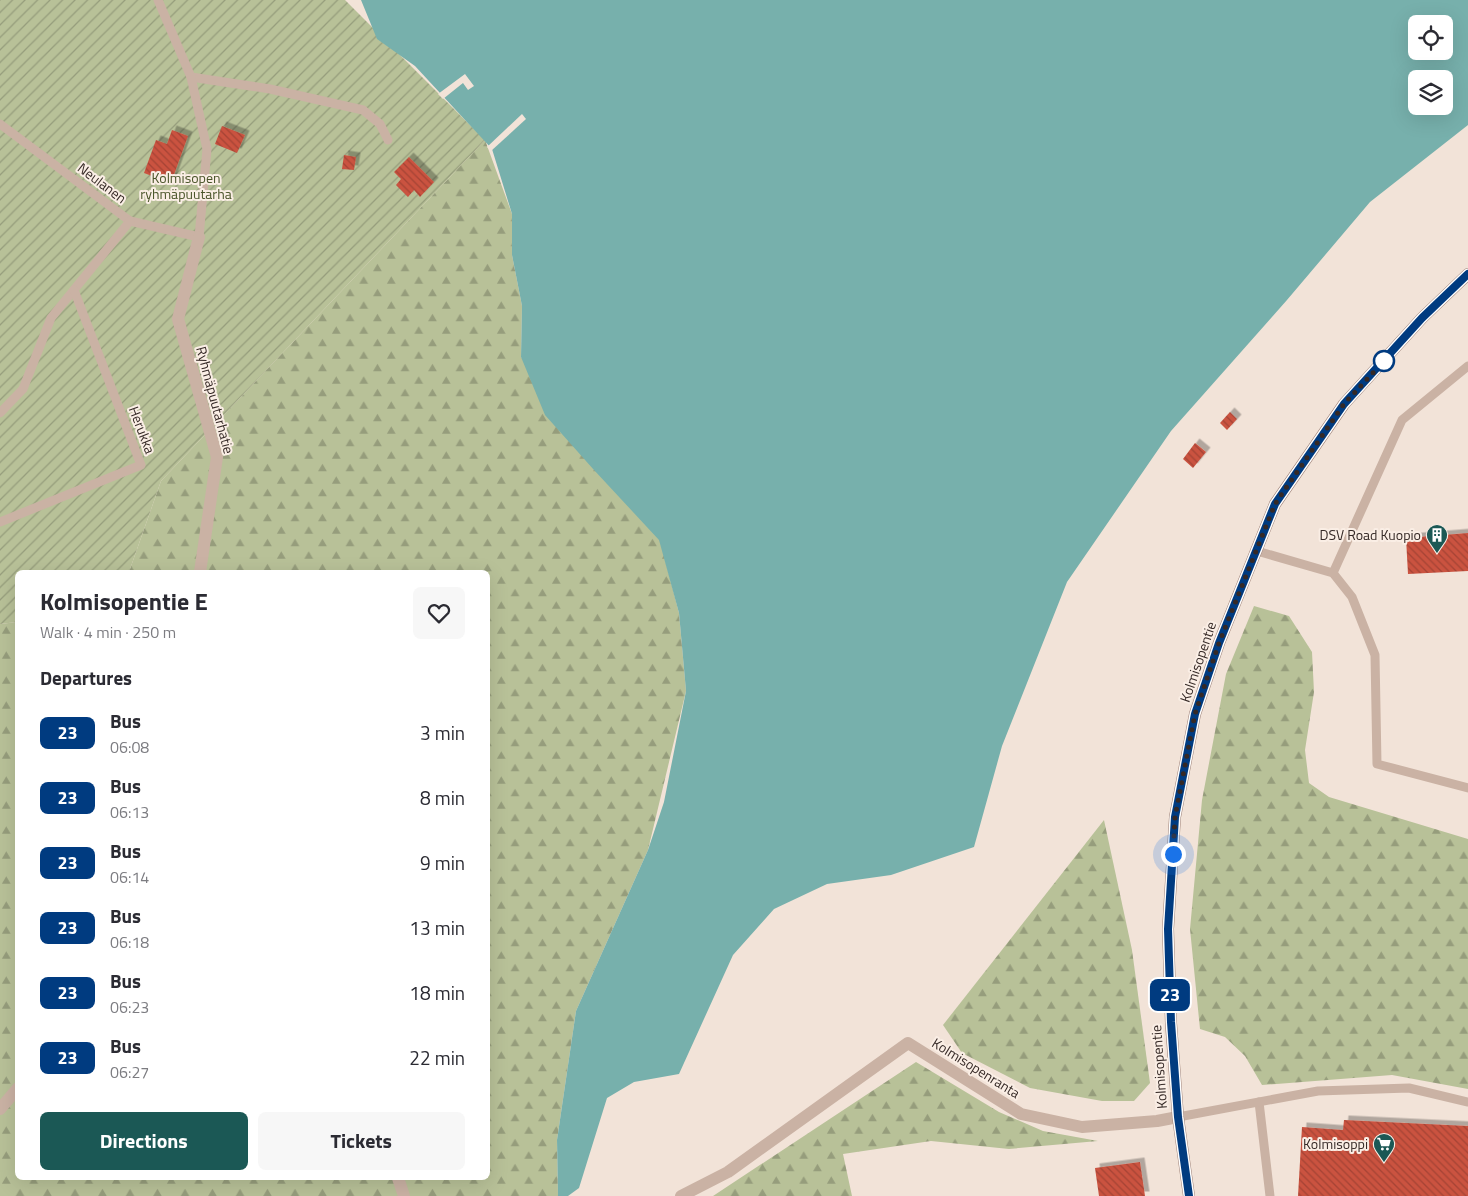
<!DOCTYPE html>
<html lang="en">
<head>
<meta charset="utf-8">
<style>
  :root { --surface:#fff; --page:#f7f7f7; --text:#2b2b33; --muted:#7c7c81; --accent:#1b5855 }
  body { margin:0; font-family:"Titillium Web",sans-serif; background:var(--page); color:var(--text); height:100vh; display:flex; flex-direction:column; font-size:19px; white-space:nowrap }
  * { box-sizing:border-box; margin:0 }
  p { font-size:16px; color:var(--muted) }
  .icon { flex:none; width:28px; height:28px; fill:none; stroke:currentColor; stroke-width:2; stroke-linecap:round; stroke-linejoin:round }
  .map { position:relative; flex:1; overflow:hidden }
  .side { position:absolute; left:15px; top:570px; width:475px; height:610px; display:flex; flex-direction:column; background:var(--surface); border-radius:8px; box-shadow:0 5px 20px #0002 }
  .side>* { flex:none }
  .badge { padding:0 10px; border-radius:8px; font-size:18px; line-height:32px }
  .tools { position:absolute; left:1408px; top:15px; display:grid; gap:10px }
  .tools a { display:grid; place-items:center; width:45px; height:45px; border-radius:8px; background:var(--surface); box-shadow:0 5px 20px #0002; font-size:25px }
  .you { position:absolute; width:25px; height:25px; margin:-12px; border:4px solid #fff; border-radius:50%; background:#1a73e8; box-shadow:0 0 0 8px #1a73e833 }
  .map>.badge { position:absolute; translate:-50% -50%; box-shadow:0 0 0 2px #fff }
  h2 { padding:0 25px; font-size:19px; line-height:45px }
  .round { display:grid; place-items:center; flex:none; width:52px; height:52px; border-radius:8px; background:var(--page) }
  .head { display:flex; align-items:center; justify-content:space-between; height:85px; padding:0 25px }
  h1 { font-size:24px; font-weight:700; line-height:38px }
  .action { display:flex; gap:10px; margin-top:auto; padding:10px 25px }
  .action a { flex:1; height:58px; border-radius:8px; background:var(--accent); color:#fff; font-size:20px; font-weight:700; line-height:58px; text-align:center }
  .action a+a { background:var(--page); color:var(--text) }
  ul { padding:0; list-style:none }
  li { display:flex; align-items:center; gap:15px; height:65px; padding:0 25px }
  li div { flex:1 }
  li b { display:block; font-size:19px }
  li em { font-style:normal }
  li .badge { min-width:55px; font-weight:700; text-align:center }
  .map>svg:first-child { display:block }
</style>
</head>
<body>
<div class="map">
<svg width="1468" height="1196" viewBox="0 0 1468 1196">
  <defs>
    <pattern id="forest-firs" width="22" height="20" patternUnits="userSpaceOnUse" patternTransform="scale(1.25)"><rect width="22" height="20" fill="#b8c198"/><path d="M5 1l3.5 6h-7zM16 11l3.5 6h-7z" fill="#969d7c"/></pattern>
    <pattern id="garden-furrows" width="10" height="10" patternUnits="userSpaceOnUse" patternTransform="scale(1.25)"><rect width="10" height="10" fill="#b8c198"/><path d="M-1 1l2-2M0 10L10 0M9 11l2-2" fill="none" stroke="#969d7c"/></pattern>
    <pattern id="building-back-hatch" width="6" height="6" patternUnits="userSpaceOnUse" patternTransform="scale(1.25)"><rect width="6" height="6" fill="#ca523f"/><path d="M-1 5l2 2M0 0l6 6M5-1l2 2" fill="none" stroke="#a54435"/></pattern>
    <filter id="shadow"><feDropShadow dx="4.5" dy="-4.5" stdDeviation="0" flood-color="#0004"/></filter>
  </defs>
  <rect width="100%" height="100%" fill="#f2e3d8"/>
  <!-- forest -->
  <g fill="url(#forest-firs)">
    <polygon points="485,140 512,214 512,255 522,306 521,357 660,540 679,613 686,691 648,850 576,1011 557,1140 558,1196 0,1196 0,624 17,622 18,1178 488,1178 488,572 129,572 161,481"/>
    <polygon points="1254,606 1289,616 1312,652 1314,692 1305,750 1309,783 1329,797 1468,839 1468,1089 1392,1075 1262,1085 1245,1056 1225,1037 1200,1029 1190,929 1202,800 1226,674"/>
    <polygon points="1104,820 1132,950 1150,1083 1134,1101 1102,1101 1030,1088 962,1053 943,1025"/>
    <polygon points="916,1062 999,1112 1043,1131 1098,1141 1009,1149 931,1141 843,1154 852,1196 713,1196"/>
  </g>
  <!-- garden -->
  <polygon fill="url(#garden-furrows)" points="0,0 345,0 485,140 161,481 129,572 18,572 17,622 0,624"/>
  <!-- water -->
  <path fill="#77b0ac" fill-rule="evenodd" d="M361,0h1107v125l-98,77 -83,98 -116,131 -104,151 -65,164 -28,101 -83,28 -64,9 -53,25 -41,46 -54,119 -45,8 -27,16 -28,90 -11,8h-10l-1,-56 19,-129 72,-161 16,-48 22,-111 -7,-78 -20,-73 -65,-70 -49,-55 -24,-58 1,-51 -10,-51v-41l-20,-65 -77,-83 -38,-27zM1416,24h28v27h-28zM1416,79h28v27h-28z"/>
  <!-- pier -->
  <g fill="#f2e3d8">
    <polygon points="465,74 474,86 468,90 463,83 443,99 438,94"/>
    <polygon points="522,114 526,119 491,151 487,147"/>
  </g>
  <!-- building -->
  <g fill="url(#building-back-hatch)" filter="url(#shadow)">
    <polygon points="222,126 245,135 237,153 215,144"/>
    <polygon points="172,130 188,136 171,183 144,173 156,140 167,144"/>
    <polygon points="344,155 356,157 354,170 342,169"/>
    <polygon points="409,157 434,182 420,197 414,190 408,197 396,185 401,179 394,172"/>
    <polygon points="1230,412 1237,419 1227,430 1220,423"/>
    <polygon points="1195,443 1206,452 1193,468 1183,459"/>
    <polygon points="1468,533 1468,571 1408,574 1406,538"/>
    <polygon points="1344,1120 1468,1126 1468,1196 1298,1196 1302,1127 1343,1130"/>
    <polygon points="1140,1162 1145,1196 1099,1196 1095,1168"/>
  </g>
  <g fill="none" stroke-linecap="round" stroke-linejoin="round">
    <!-- service -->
    <g stroke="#cab2a4" stroke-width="9">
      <polyline points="158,0 191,77 270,89 363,110 380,124 388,140"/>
      <polyline points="0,124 130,221 199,237 207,149 191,77"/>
      <polyline points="0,413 23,389 51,318 130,221"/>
      <polyline points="0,522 141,465 74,290"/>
      <polyline points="1257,551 1333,573 1352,597 1375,655 1377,764 1468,788"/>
      <polyline points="1333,573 1402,420 1468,366"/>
      <polyline points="1259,1102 1270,1196"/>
      <polyline points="1178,1117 1318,1091 1409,1088 1468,1102"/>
    </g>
    <!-- minor -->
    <g stroke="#cab2a4" stroke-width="12">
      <polyline points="199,237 178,319 217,457 200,572"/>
      <polyline points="0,1109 18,1088"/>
      <polyline points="398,1178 404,1196"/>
      <polyline points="681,1196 728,1172 908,1043 1021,1114 1082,1127 1157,1121 1178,1117"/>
    </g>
    <!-- secondary -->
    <polyline stroke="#9e8076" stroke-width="12" points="1189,1196 1178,1117 1171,1023 1168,929 1175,817 1195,714 1219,643 1275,504 1344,404 1422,318 1468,274"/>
  </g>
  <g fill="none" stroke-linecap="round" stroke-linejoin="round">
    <!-- line casing -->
    <g stroke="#fff" stroke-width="11">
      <polyline id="line" points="1189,1196 1178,1117 1171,1022 1168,929 1175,817 1195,714 1219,643 1275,504 1344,404 1422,318 1468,274"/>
    </g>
    <!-- line -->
    <use href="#line" stroke="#003b80" stroke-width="8"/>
    <!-- walk -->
    <polyline stroke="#352926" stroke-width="5" stroke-dasharray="0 9" points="1173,854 1175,817 1195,714 1219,643 1275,504 1344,404 1384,361"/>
  </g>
  <!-- icons -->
  <defs>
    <g id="building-pin" transform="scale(1.125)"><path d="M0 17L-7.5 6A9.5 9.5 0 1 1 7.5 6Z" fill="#1b5855" stroke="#faeee5"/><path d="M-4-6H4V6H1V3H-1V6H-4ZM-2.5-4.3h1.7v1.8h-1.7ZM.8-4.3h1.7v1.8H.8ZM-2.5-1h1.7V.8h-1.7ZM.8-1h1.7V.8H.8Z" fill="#fff"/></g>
    <g id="supermarket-pin" transform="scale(1.125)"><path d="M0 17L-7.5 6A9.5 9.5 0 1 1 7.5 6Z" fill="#1b5855" stroke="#faeee5"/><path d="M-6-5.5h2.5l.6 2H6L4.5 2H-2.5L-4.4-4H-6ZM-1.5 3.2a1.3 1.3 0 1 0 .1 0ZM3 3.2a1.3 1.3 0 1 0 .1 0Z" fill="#fff"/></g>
  </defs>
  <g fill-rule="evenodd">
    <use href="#building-pin" x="1437" y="535"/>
    <use href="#supermarket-pin" x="1384" y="1144"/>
  </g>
  <!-- markers -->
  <circle fill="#fff" stroke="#003b80" stroke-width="2.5" cx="1384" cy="361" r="10"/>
  <g text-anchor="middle" stroke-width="4" stroke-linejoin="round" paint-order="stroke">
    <!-- park labels -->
    <g font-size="14" fill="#495429" stroke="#faeee5">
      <text x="186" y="183">Kolmisopen<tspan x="186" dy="16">ryhmäpuutarha</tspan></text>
    </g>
    <!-- street labels -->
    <g font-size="14" fill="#352926" stroke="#faeee5">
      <text transform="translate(102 183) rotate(37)" y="5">Neulanen</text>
      <text transform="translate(215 400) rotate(75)" y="5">Ryhmäpuutarhatie</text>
      <text transform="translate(142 430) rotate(69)" y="5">Herukka</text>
      <text transform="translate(1198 662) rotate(-71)" y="5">Kolmisopentie</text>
      <text transform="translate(1159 1067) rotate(-94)" y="5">Kolmisopentie</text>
      <text transform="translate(976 1068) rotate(32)" y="5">Kolmisopenranta</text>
    </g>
    <!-- poi labels -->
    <g font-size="14" fill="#352926" stroke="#faeee5" text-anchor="end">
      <text x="1421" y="540">DSV Road Kuopio</text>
      <text x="1368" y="1149">Kolmisoppi</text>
    </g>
  </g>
</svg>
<div class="tools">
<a><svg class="icon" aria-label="locate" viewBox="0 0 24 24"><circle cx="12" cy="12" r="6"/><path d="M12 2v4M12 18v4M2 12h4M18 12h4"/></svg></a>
<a><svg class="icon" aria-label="layers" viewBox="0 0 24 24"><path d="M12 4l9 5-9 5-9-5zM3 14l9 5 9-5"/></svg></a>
</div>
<div class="you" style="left:1173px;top:854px"></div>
<b class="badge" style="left:1170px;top:995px;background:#003b80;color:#fff">23</b>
<section class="side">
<div class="head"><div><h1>Kolmisopentie E</h1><p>Walk · 4 min · 250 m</p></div><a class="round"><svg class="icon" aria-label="heart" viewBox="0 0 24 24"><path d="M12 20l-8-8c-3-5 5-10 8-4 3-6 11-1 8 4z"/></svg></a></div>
<h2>Departures</h2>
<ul>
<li><span class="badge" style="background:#003b80;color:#fff">23</span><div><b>Bus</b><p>06:08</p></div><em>3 min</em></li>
<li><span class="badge" style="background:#003b80;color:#fff">23</span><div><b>Bus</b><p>06:13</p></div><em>8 min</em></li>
<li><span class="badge" style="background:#003b80;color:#fff">23</span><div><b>Bus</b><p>06:14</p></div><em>9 min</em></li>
<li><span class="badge" style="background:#003b80;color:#fff">23</span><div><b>Bus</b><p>06:18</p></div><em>13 min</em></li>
<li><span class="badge" style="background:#003b80;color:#fff">23</span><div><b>Bus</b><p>06:23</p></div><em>18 min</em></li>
<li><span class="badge" style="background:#003b80;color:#fff">23</span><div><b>Bus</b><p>06:27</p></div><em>22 min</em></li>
</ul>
<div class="action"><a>Directions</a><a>Tickets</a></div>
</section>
</div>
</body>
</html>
